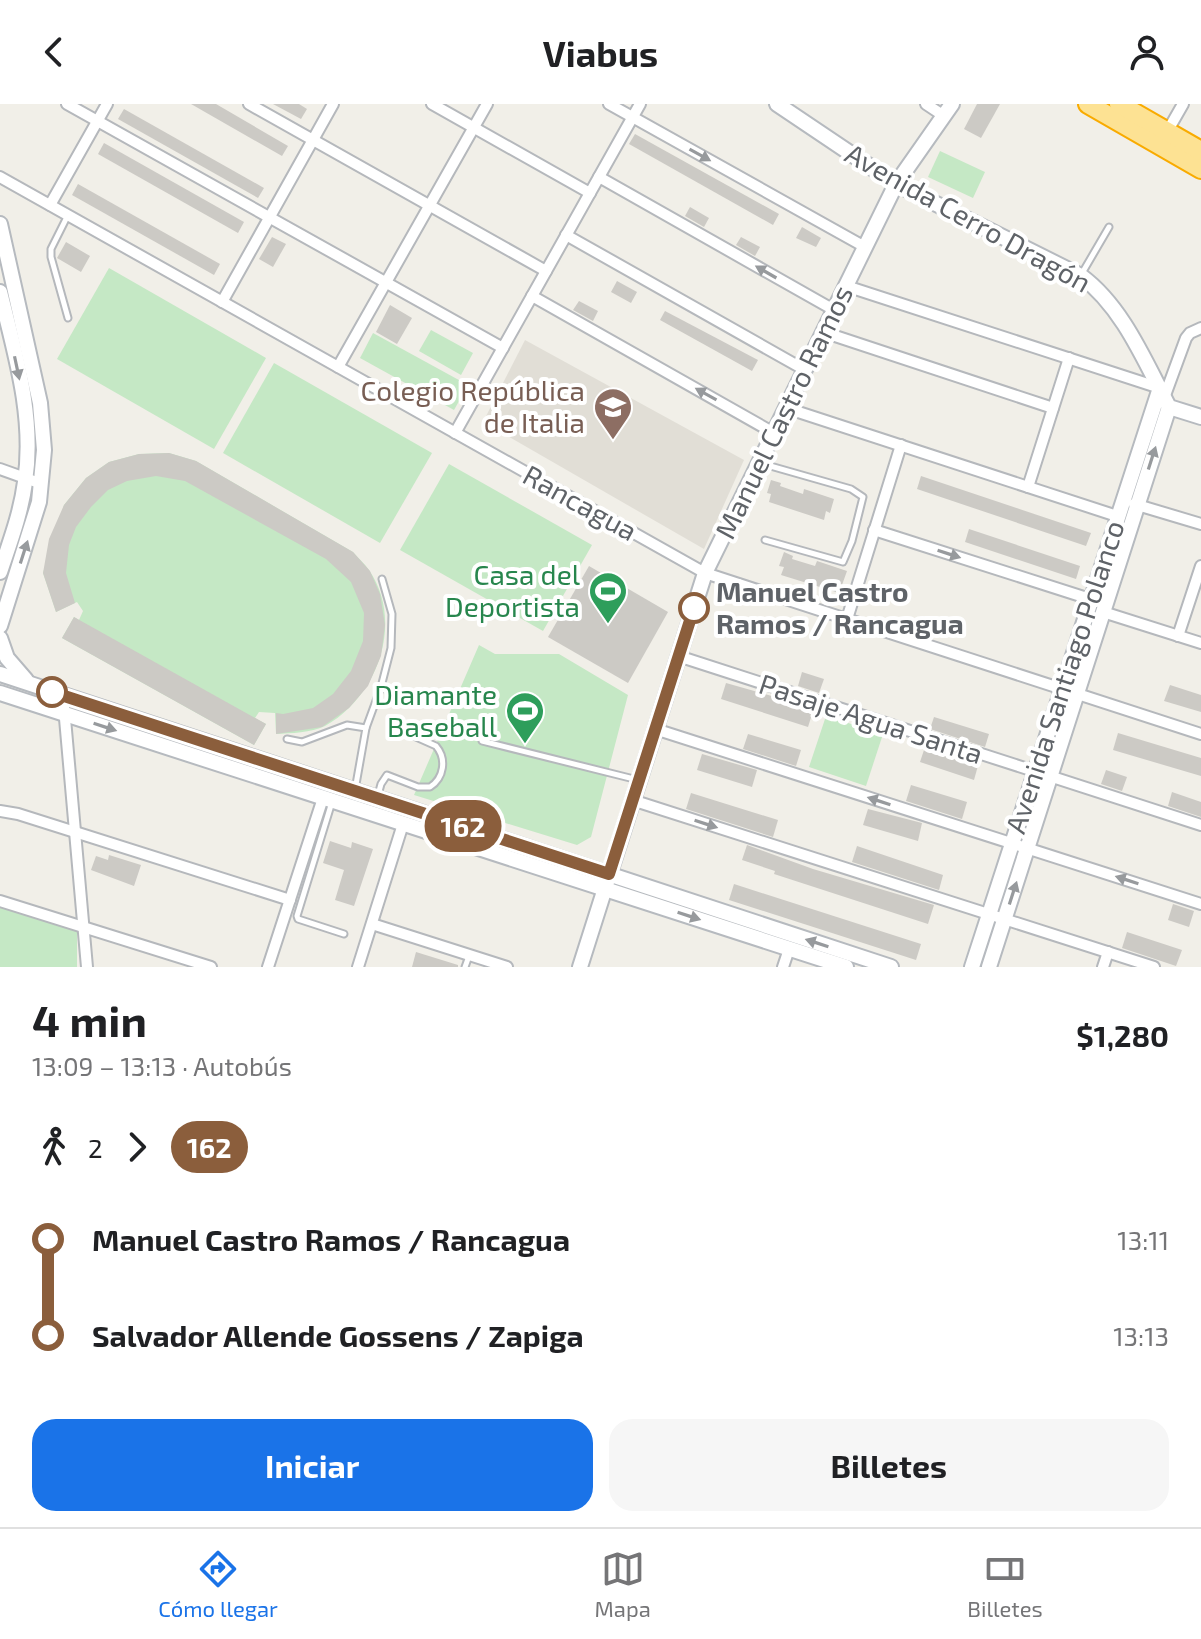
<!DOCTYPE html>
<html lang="es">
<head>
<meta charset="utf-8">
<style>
  :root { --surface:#fff; --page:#f6f6f6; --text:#202124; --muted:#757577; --line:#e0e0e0; --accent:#1a73e8 }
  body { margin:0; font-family:"Exo 2",sans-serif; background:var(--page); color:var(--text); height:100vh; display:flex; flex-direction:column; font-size:30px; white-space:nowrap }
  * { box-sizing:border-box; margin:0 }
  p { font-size:26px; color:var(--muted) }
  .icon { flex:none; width:44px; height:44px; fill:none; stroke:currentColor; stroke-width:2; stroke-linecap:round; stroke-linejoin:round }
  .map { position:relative; height:863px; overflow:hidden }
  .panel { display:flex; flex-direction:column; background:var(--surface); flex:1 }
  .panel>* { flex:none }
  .badge { padding:0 16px; border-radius:26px; font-size:28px; line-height:52px }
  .map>.badge { position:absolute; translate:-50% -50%; box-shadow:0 0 0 4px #fff }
  .legs { display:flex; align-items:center; gap:12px; height:88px; padding:0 32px; font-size:26px }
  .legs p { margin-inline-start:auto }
  .head { display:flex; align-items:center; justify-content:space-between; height:136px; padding:0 32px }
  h1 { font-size:44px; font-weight:700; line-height:60px }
  .primary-button { display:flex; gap:16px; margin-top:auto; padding:16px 32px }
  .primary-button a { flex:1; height:92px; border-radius:24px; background:var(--accent); color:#fff; font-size:32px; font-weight:700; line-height:92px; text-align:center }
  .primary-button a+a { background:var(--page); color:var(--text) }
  ul { padding:0 32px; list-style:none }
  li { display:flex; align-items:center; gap:28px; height:96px; font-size:30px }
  li i { display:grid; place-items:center; width:12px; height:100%; margin:0 10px; background:currentColor }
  li i::after { content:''; width:20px; height:20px; margin:-10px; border:6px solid; border-radius:50%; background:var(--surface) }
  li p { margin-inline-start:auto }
  li:first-child i { background:linear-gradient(#0000 50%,currentColor 0) }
  li:last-child i { background:linear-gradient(currentColor 50%,#0000 0) }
  header { display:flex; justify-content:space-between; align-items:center; height:104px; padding:0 32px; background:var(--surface); font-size:36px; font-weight:700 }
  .tab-bar { display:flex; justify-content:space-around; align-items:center; height:112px; border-top:2px solid var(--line); background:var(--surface); font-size:22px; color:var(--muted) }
  .tab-bar a { display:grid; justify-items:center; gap:4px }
  .tab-bar .selected { color:var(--accent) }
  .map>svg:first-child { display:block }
</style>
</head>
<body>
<header><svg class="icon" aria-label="back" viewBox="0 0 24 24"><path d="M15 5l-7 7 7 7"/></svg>Viabus<svg class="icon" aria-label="person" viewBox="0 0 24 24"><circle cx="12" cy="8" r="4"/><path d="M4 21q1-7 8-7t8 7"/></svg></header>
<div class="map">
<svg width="1201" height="863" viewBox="0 0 1201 863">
  <rect width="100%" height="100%" fill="#f1efe8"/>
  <!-- education -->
  <polygon fill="#e1ded6" points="525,236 744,356 704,445 483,318"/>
  <!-- green -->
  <g fill="#c5e8c5">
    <polygon points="940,47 985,68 973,94 928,73"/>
    <polygon points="109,164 266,254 214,345 57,255"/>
    <polygon points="431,226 473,249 461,271 419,247"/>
    <polygon points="373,229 468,281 454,306 360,254"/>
    <polygon points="274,259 432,349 380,439 223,349"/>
    <path d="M169,349l27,8 157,91c5,6 12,12 16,18 36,53 8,127 -44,156 -14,7 -34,7 -49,8l-1,-21 -16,-1 -4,6 11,6 -12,21 -192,-107 12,-21 5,3 4,-9 -6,-9 -21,10 -13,-39 21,-68 22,-27 23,-16 30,-8z"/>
    <polygon points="449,360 592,441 543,527 400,446"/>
    <polygon points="479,541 495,550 559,550 628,591 591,733 577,741 414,691"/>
    <polygon points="826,612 883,630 866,682 809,663"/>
    <polygon points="0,800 77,825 77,863 0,863"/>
  </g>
  <!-- building -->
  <g fill="#cccac5">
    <polygon points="191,0 216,0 288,42 282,52"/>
    <polygon points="273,0 299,0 307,5 301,15"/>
    <polygon points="977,0 1000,0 981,34 964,25"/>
    <polygon points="124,5 264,84 258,94 118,15"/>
    <polygon points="635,30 779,110 773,121 629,40"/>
    <polygon points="104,39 244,118 238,129 98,50"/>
    <polygon points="78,80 220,160 214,171 72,91"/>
    <polygon points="690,103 709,114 704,123 685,112"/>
    <polygon points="802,123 821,134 816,143 796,134"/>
    <polygon points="272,133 286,140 273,163 259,155"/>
    <polygon points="741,133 760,143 755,152 736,141"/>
    <polygon points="66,138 90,152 81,168 57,154"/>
    <polygon points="617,177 637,188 631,199 611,188"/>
    <polygon points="579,197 598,207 593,217 573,206"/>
    <polygon points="390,201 412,214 397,240 376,228"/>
    <polygon points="665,207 758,256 752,267 660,216"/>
    <polygon points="169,349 196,357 353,448 370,467 380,490 385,521 381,552 368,582 349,604 322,623 276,630 276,609 283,610 313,604 333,590 351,567 363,537 364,509 351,478 326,455 185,377 156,372 127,377 108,386 91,403 76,423 69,441 66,469 75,499 56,508 43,469 49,435 64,401 86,374 109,358 139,350"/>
    <polygon points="921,372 1091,429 1086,442 917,385"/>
    <polygon points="771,376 781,379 780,382 803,390 804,385 834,395 830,409 826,407 824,416 769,398 771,390 767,389"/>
    <polygon points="969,425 1080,462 1076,475 965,438"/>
    <polygon points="784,448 793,452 792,455 815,462 817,457 847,467 842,481 839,480 836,488 781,471 784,463 779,462"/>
    <polygon points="589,462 668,508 628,579 548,533"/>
    <polygon points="74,513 266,620 254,641 62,534"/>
    <polygon points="802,568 824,575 819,589 798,582"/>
    <polygon points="726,579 814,604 808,623 721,595"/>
    <polygon points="1170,581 1201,591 1201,608 1164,597"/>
    <polygon points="934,613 989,630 985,643 930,625"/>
    <polygon points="1118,629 1201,654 1201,672 1113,646"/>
    <polygon points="748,630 801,646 796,662 743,645"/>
    <polygon points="926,640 979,658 974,676 920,658"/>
    <polygon points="702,650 757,666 752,683 697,666"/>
    <polygon points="1106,666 1127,673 1122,687 1101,680"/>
    <polygon points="911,681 967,698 962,715 906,697"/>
    <polygon points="1172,688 1201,698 1201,713 1168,702"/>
    <polygon points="691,689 778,716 773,733 686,705"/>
    <polygon points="868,705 922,719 918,737 863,721"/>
    <polygon points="330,737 351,744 352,738 373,745 354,802 335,796 344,766 323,759"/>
    <polygon points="747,741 813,765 934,801 928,820 774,770 775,767 742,756"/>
    <polygon points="857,742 943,771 939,786 852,758"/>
    <polygon points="109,751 141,761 134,782 91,766 96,752 108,756"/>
    <polygon points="734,780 921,840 916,856 729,796"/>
    <polygon points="1173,800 1194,807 1189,823 1168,816"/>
    <polygon points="1127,828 1182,846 1176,862 1122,844"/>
    <polygon points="416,848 458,861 458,863 412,863"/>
  </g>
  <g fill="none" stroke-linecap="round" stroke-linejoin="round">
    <!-- lane casing -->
    <g stroke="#b5b8bc" stroke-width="9">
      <g id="lane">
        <polyline points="68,111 51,145 51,153 68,214"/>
        <polyline points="1081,171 1109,123"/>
        <polyline points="760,359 851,385 863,393 852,437 843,458 765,436"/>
        <polyline points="287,635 302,638 347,621 366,624"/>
        <polyline points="482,637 638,676"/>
        <polyline points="355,686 366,624 381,583 391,544 392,510 382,475"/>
        <path d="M378,691l3,-11 6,-9 31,12h12c14,-9 17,-28 6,-41l-36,-16"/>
        <polyline points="332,698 297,812 298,815 344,830"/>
        <polyline points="465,863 469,852"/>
      </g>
    </g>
    <!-- street casing -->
    <g stroke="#b5b8bc" stroke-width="14">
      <g id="street">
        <polyline points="67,0 503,244"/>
        <polyline points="249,0 546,167"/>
        <polyline points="432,0 590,89"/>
        <polyline points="609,0 865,143"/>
        <polyline points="926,0 944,12"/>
        <polyline points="1167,28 1183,0"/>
        <polyline points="0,73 705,469 1201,630"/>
        <polyline points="599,73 834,206"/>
        <polyline points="50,101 107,0"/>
        <polyline points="566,131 805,266"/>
        <polyline points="846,182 1160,284"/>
        <polyline points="532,192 774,329"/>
        <polyline points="222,198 333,0"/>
        <polyline points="823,228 1053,304"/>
        <polyline points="338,263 487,0"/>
        <polyline points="1164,294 1186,234 1190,229 1201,224"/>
        <polyline points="786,304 1117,412"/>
        <polyline points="455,329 640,0"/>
        <polyline points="0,365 42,380"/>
        <polyline points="1028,383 1069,254"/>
        <polyline points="1134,400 1201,420"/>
        <polyline points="874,426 1090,495"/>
        <polyline points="1103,508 1201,539"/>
        <polyline points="847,515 901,341"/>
        <polyline points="1178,532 1201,462"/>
        <polyline points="678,552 1201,721"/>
        <polyline points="63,592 87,863"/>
        <polyline points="655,625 1201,800"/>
        <polyline points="632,696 1154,863"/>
        <polyline points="0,707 18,710 290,796"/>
        <polyline points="0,797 211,863"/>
        <polyline points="372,820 507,863"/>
        <polyline points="268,863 323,694"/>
        <polyline points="358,863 403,720"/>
        <polyline points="783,863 789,845"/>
        <polyline points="1103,863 1108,848"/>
      </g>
    </g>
    <!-- secondary casing -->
    <g stroke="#b6babf" stroke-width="18">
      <g id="secondary">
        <path d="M777,0l119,80 185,92c42,31 64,86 88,131l32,10"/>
        <polyline points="0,120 40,299 44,346 39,398 0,522"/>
        <path d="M0,188c15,61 35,126 25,190 -4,31 -15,60 -25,90"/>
        <polyline points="0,534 7,554 26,576"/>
        <polyline points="0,570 891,863"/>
        <polyline points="0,589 846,863"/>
        <polyline points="580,863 705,469 896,80 952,0"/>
        <polyline points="972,863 1160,284"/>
        <polyline points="989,863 1169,303"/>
      </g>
    </g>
    <!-- highway casing -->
    <g stroke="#f9ab00" stroke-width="22">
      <g id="highway">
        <polyline points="1088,0 1201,65"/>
        <polyline points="1119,0 1201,47"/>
      </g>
    </g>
    <!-- lane -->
    <use href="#lane" stroke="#fff" stroke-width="5"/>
    <!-- street -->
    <use href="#street" stroke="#fff" stroke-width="10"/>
    <!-- secondary -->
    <use href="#secondary" stroke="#fff" stroke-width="14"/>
    <!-- highway -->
    <use href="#highway" stroke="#fde293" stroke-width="18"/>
  </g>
  <!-- one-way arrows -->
  <defs><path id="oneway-solid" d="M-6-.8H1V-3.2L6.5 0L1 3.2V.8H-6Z" transform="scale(2)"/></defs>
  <g fill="#979a9d">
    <use href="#oneway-solid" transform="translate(700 51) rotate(29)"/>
    <use href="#oneway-solid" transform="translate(766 168) rotate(-150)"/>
    <use href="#oneway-solid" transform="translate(17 264) rotate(78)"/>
    <use href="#oneway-solid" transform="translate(706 290) rotate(-151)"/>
    <use href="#oneway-solid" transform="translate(1152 354) rotate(-72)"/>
    <use href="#oneway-solid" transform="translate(24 448) rotate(-72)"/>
    <use href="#oneway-solid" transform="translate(949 450) rotate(18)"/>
    <use href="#oneway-solid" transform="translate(105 623) rotate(18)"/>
    <use href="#oneway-solid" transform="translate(879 697) rotate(-162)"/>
    <use href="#oneway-solid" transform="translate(706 720) rotate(18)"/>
    <use href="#oneway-solid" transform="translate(1127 776) rotate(-162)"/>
    <use href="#oneway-solid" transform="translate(1013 789) rotate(-72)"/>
    <use href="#oneway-solid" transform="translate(689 812) rotate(18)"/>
    <use href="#oneway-solid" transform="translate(817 839) rotate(-162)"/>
  </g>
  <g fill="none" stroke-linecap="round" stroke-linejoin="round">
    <!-- line-1 casing -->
    <g stroke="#fff" stroke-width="18">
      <polyline id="line-1" points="52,588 609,770 694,504"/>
    </g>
    <!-- line-1 -->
    <use href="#line-1" stroke="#8b5e3c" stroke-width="12"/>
  </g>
  <!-- icons -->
  <defs>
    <g id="school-pin" transform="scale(2)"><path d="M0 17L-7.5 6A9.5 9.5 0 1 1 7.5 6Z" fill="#8d6e63" stroke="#fff"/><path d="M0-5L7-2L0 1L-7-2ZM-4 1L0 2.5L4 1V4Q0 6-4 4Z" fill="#fff"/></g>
    <g id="stadium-pin" transform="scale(2)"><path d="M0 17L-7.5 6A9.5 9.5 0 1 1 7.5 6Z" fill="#2e9e5b" stroke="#fff"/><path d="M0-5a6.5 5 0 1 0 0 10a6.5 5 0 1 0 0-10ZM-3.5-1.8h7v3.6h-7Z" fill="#fff"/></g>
  </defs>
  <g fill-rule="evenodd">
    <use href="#school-pin" x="613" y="303"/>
    <use href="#stadium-pin" x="608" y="487"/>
    <use href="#stadium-pin" x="525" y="607"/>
  </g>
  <!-- markers -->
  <g fill="#fff" stroke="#8b5e3c" stroke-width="4">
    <circle cx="694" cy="504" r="14"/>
    <circle cx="52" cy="588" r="14"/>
  </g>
  <g text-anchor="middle" stroke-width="8" stroke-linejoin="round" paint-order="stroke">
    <!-- street labels -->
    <g font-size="28" fill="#5f6368" stroke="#fff">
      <text transform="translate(968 114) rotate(29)" y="10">Avenida Cerro Dragón</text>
      <text transform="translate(784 308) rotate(-64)" y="10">Manuel Castro Ramos</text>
      <text transform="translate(580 399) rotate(29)" y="10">Rancagua</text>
      <text transform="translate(1065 573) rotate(-72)" y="10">Avenida Santiago Polanco</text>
      <text transform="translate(871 615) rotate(18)" y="10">Pasaje Agua Santa</text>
    </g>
    <!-- education labels -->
    <g font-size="28" fill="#785e54" stroke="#fff" text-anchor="end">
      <text x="585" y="297">Colegio República<tspan x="585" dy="32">de Italia</tspan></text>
    </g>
    <!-- leisure labels -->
    <g font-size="28" fill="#27864d" stroke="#fff" text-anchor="end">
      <text x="580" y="481">Casa del<tspan x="580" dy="32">Deportista</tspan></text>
      <text x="497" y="601">Diamante<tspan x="497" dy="32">Baseball</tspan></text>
    </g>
    <!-- stop labels -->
    <g font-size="28" font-weight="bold" fill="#5f6368" stroke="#fff" text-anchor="start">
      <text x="716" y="498">Manuel Castro<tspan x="716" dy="32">Ramos / Rancagua</tspan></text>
    </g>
  </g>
</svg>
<b class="badge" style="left:463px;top:722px;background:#8b5e3c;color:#fff">162</b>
</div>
<section class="panel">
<div class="head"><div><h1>4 min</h1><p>13:09 – 13:13 · Autobús</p></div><b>$1,280</b></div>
<div class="legs"><svg class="icon" aria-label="walk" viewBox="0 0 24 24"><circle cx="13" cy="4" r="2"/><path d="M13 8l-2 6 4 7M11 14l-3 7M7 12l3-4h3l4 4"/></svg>2<svg class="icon" aria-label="forward" viewBox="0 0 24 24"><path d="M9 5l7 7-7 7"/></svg><b class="badge" style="background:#8b5e3c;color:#fff">162</b></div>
<ul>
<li><i style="color:#8b5e3c"></i><b>Manuel Castro Ramos / Rancagua</b><p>13:11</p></li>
<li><i style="color:#8b5e3c"></i><b>Salvador Allende Gossens / Zapiga</b><p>13:13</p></li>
</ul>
<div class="primary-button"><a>Iniciar</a><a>Billetes</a></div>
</section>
<nav class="tab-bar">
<a class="selected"><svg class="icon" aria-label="directions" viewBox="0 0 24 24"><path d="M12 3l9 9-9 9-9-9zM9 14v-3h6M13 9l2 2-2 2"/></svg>Cómo llegar</a>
<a><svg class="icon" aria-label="map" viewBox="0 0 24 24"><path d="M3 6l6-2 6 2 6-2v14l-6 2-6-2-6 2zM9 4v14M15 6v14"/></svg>Mapa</a>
<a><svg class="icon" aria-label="tickets" viewBox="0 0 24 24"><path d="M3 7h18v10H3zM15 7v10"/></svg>Billetes</a>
</nav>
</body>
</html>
